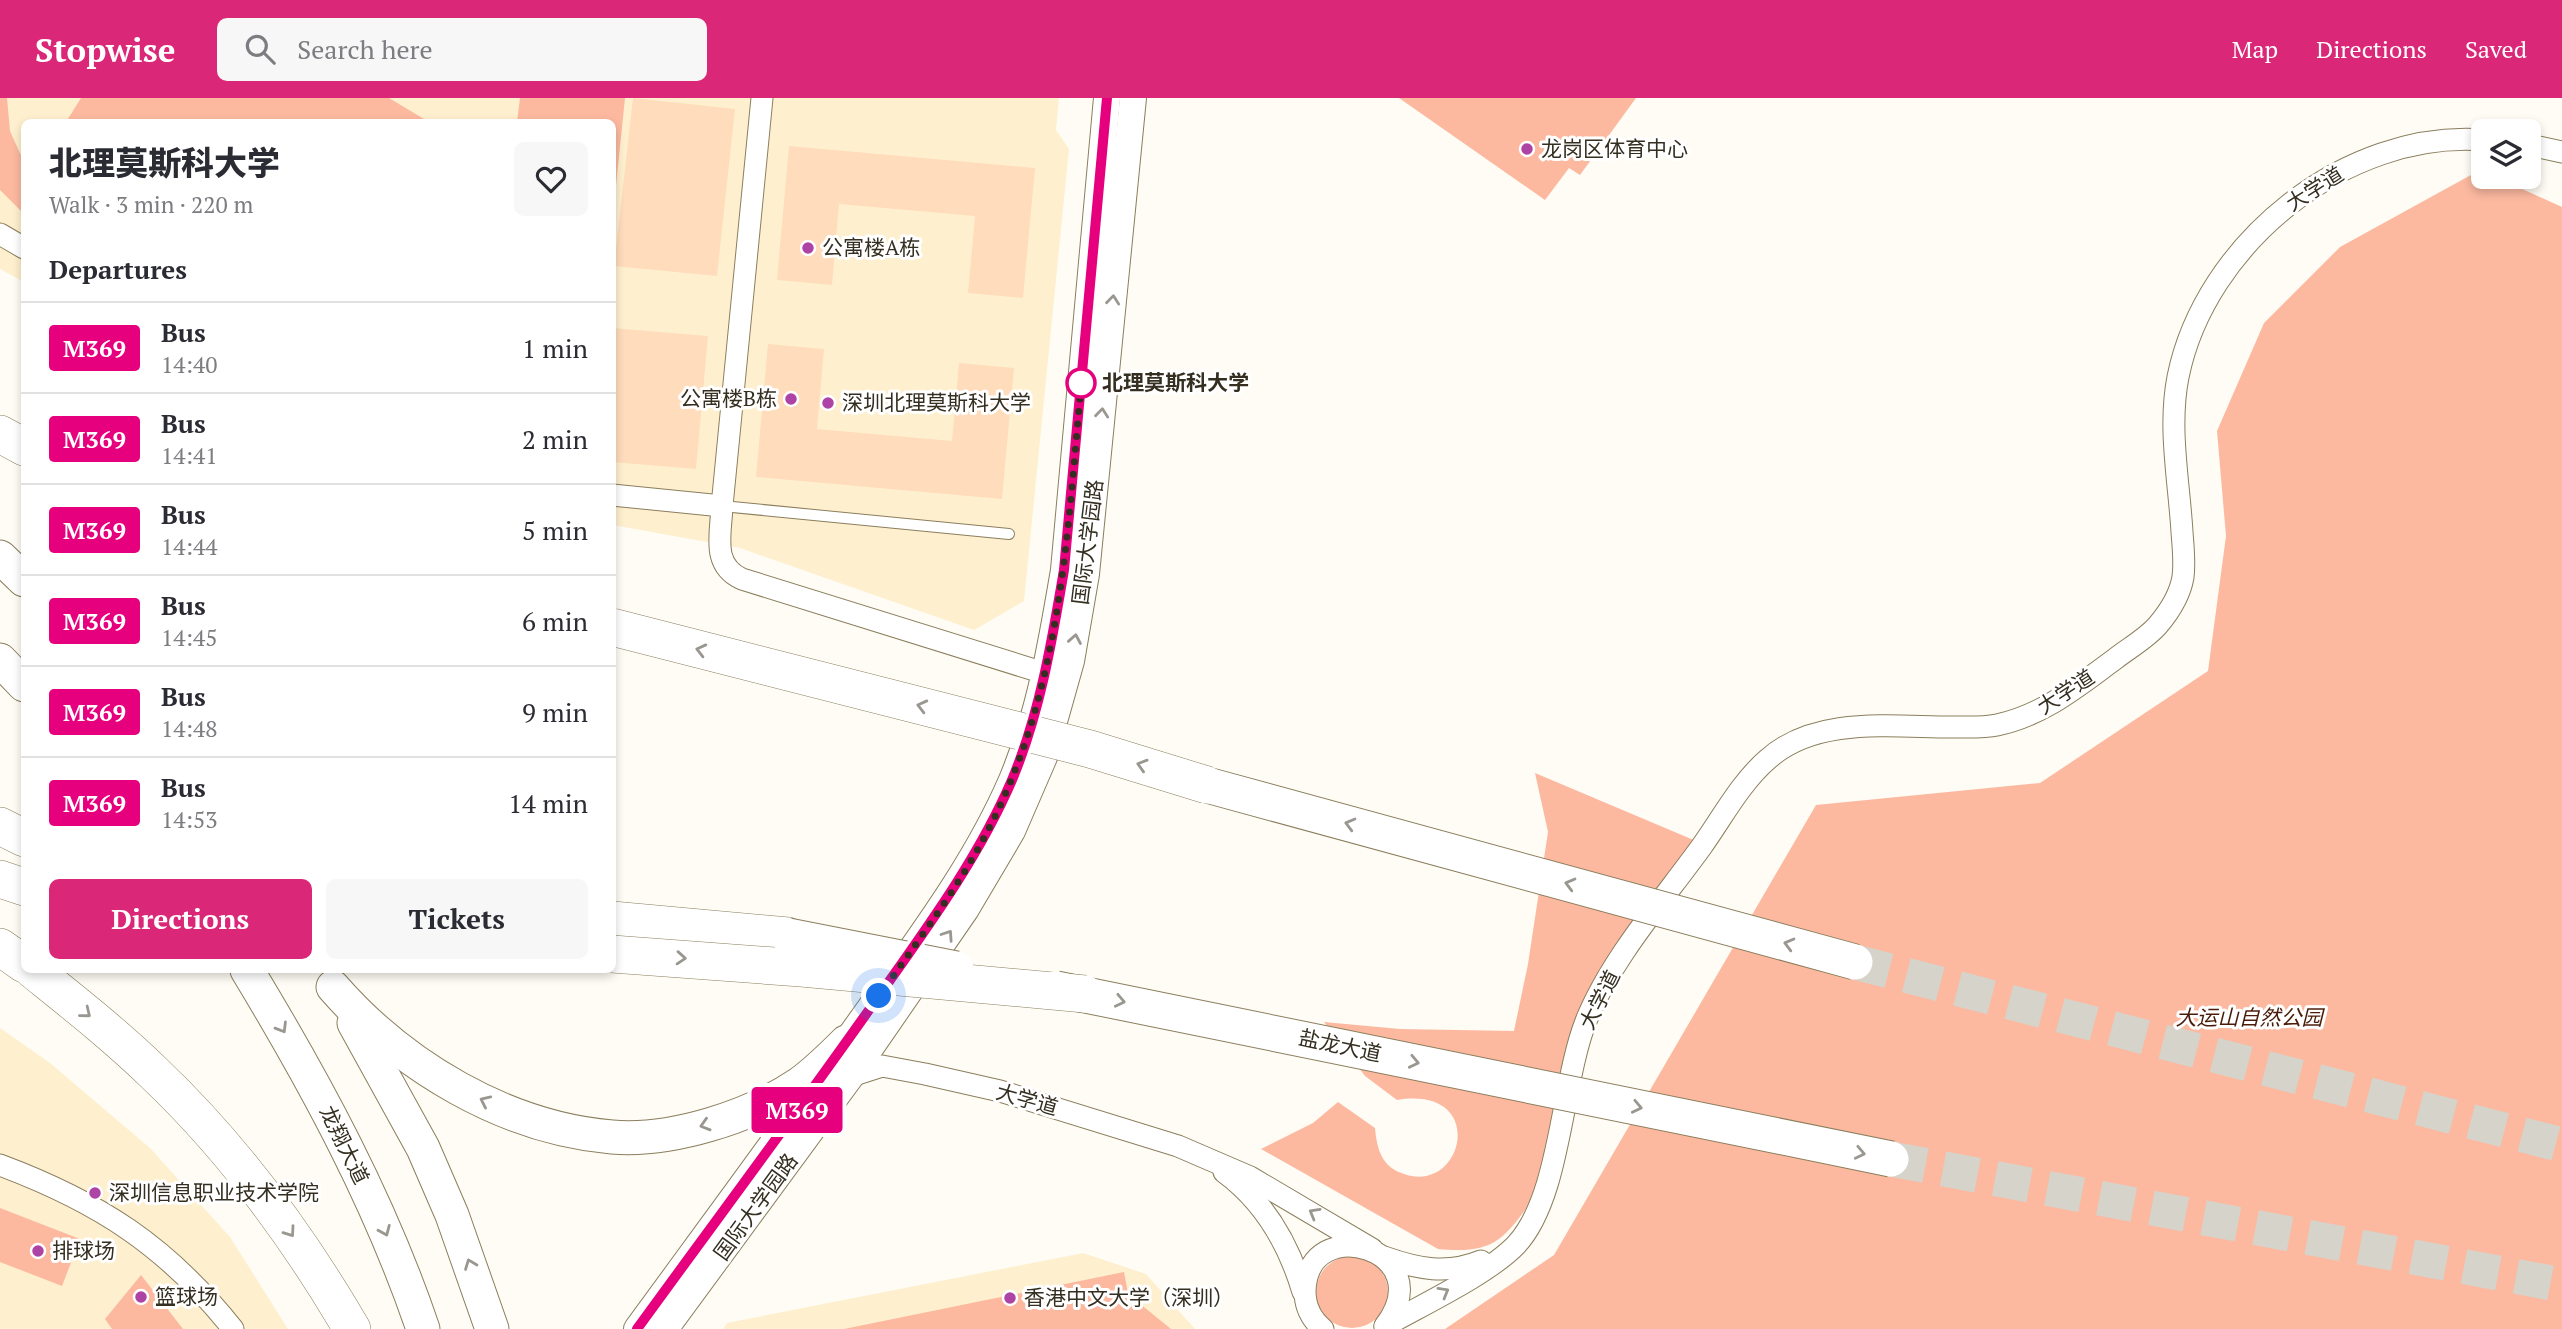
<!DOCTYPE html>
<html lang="en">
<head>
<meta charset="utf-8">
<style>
  :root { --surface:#fff; --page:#f7f7f7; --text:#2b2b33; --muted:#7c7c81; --line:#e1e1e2; --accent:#db2777 }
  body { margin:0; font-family:"PT Serif","Noto Sans SC",serif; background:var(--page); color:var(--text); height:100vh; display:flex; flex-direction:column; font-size:26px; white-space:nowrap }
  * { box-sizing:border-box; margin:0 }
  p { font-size:23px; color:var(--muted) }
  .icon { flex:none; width:38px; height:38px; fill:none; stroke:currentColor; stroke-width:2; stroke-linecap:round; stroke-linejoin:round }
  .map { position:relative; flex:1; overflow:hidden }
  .drawer { position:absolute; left:21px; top:21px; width:595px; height:854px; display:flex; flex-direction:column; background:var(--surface); border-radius:10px; box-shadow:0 4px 10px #0003 }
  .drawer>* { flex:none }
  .badge { padding:0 14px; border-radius:5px; font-size:24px; line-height:46px }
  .buttons { position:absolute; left:2471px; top:21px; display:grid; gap:14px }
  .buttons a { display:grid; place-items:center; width:70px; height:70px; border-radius:10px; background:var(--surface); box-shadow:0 4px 10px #0003; font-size:35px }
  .you { position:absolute; width:35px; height:35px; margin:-18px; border:5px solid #fff; border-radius:50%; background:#1a73e8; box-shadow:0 0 0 10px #1a73e833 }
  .map>.badge { position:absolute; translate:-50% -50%; box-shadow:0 0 0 4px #fff }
  h2 { padding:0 28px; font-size:26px; line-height:63px }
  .round { display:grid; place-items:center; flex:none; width:74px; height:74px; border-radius:10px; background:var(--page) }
  .headline { display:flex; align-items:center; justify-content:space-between; height:119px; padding:0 28px }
  h1 { font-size:33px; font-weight:800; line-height:52px }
  .primary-button { display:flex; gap:14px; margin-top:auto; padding:14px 28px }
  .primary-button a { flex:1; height:80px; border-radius:10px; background:var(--accent); color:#fff; font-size:28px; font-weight:800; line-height:80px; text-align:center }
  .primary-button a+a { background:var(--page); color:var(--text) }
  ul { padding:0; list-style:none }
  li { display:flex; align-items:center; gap:21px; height:91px; padding:0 28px; border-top:2px solid var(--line) }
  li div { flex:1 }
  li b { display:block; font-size:26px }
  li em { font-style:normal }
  li .badge { min-width:77px; font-weight:700; text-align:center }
  header { display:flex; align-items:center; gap:42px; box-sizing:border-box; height:98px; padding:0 35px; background:var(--accent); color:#fff }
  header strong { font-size:33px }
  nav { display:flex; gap:38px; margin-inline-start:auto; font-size:24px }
  .search { width:490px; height:63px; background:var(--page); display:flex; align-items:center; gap:18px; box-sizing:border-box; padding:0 24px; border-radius:10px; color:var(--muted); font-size:26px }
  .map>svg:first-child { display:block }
</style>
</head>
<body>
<header>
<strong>Stopwise</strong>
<div class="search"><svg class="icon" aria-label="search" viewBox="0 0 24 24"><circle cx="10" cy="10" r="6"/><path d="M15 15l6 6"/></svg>Search here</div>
<nav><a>Map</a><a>Directions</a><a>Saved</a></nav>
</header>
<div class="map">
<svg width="2562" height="1231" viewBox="0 0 2562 1231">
  <rect width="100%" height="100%" fill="#fefcf4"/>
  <!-- built -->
  <g fill="#fef0ce">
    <polygon points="0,0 1059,0 1056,32 1069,51 1024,503 974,532 740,450 613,427 612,24 24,24 24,184 0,171"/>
    <polygon points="0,930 50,965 150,1050 230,1139 288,1231 0,1231"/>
    <polygon points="1083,1155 1146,1176 1195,1231 723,1231 727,1225"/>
  </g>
  <!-- green -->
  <g fill="#fcb9a0">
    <polygon points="0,0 7,0 10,33 24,64 24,116 0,92"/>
    <polygon points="81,0 389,0 429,24 66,24"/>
    <polygon points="520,0 625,0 613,117 612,24 517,24"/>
    <polygon points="1399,0 1636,0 1580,77 1569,70 1545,102"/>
    <polygon points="2480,72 2483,73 2483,79 2496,79 2562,109 2562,1231 1445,1231 1554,1157 1816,707 2040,685 2208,573 2226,438 2217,333 2264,225 2340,149"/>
    <path d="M1535,675l161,68 -96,134 -66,222c-30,43 -40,57 -96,52l-177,-100 52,-26 25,-21 37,26c2,22 7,39 29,46 60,21 85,-89 -7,-74l-32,-24 -41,-54 76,7 114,2 14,-67 20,-132z"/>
    <polygon points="0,1110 80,1141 62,1188 0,1164"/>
    <circle cx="1352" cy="1194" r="36"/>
    <polygon points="1124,1174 1130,1206 1139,1205 1171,1231 844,1231"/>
    <polygon points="141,1177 183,1231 112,1231 105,1221"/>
  </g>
  <!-- building -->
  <g fill="#ffdcbc">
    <polygon points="633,0 735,11 717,178 614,168"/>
    <polygon points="789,48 1035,70 1023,200 968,195 975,118 839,106 832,187 777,182"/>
    <polygon points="612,230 708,238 696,371 612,364"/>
    <polygon points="768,246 824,251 817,331 952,343 959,265 1014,270 1002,401 756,379"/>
  </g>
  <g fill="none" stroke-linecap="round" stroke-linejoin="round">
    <!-- trunk-tunnel -->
    <g stroke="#d6d3ca" stroke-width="35" stroke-dasharray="35 18" stroke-linecap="butt">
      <polyline points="1855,864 2562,1047"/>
      <polyline points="1891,1061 2562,1187"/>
    </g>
    <!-- service casing -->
    <g stroke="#8b7e5d" stroke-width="12">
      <polyline id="service" points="722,408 1009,436"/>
    </g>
    <!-- minor casing -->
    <g stroke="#8b7e5d" stroke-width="23">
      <g id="minor">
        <path d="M762,0l-40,408c-1,28 -11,59 20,73l315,98"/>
        <polyline points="2529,47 2562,54"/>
        <polyline points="0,136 24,150"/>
        <polyline points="612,397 722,408"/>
        <polyline points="851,978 882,968 925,976 1000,993 1178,1048 1250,1079 1372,1151"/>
        <path d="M0,1067c99,37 167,81 233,164"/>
        <path d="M1224,1074c41,30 65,73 79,120"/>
        <path d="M1384,1159c34,12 63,18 97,4"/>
        <path d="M1385,1228c37,-21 103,-52 131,-81 45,-48 45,-161 70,-224 25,-62 77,-121 116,-175 20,-28 39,-64 66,-87 48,-43 124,-32 184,-32 15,0 31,1 45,-2 47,-10 81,-39 118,-66 14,-11 32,-21 43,-34 11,-13 22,-30 25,-48 2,-14 0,-31 -1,-45 -3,-51 -14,-104 -4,-155 27,-134 168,-247 305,-237"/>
        <path d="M1323,1231c-12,-10 -18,-22 -18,-38 2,-81 138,-42 80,35"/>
      </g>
    </g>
    <!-- tertiary casing -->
    <g stroke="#8b7e5d" stroke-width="28">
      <g id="tertiary">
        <path d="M637,1231c79,-108 159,-216 236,-325 51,-72 104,-143 139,-224 28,-67 40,-139 52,-210l43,-472"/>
        <polyline points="665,1231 851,978 966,811 1012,733 1044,659 1071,563 1086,476 1133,0"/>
      </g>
    </g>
    <!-- primary casing -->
    <g stroke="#8b7e5d" stroke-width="35">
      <g id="primary">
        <polyline points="0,459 24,482"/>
        <polyline points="0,562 24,587"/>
        <path d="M247,872c69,114 133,232 176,359"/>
        <path d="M333,889c69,79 172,141 279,150 59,5 138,-20 187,-53 17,-12 32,-27 47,-42"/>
        <polyline points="354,925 423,1050 452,1117 492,1231"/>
      </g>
    </g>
    <!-- motorway casing -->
    <g stroke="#8b7e5d" stroke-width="38">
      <g id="motorway">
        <polyline points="0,336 24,349"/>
        <polyline points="0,728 24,740"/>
        <polyline points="0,781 24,789"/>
        <polyline points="612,822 788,838"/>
        <polyline points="0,849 24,866"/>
        <path d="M33,872c41,33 83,66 121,103 79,75 143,162 198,256"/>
      </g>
    </g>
    <!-- service -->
    <use href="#service" stroke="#fff" stroke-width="10"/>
    <!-- minor -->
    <use href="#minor" stroke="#fff" stroke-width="21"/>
    <!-- tertiary -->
    <use href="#tertiary" stroke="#fff" stroke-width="26"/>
    <!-- primary -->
    <use href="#primary" stroke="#fff" stroke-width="33"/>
    <!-- motorway -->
    <use href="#motorway" stroke="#fff" stroke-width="37"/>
    <!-- trunk-bridge casing -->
    <g stroke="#8b7e5d" stroke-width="37" stroke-linecap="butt">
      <g id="trunk-bridge">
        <polyline points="1207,687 1855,864"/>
        <polyline points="788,838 956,871"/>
        <polyline points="1056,891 1891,1061"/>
      </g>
    </g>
    <!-- motorway-bridge casing -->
    <g stroke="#8b7e5d" stroke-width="38" stroke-linecap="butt">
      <g id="motorway-bridge">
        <polyline points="612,529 1090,651 1207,687"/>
        <polyline points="612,856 801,870 1085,896"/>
      </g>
    </g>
    <!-- trunk-bridge -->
    <use href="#trunk-bridge" stroke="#fff" stroke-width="35"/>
    <!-- motorway-bridge -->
    <use href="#motorway-bridge" stroke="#fff" stroke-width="37"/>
  </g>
  <!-- one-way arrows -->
  <defs><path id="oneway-chevron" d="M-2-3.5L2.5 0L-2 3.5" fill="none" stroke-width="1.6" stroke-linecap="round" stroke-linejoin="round" transform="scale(1.75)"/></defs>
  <g stroke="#9a9790">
    <use href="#oneway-chevron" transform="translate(1113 202) rotate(-84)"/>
    <use href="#oneway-chevron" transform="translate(1102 315) rotate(-84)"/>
    <use href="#oneway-chevron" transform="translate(1075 541) rotate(-80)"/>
    <use href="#oneway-chevron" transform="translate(701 552) rotate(-166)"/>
    <use href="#oneway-chevron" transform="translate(922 608) rotate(-166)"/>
    <use href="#oneway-chevron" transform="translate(1142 667) rotate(-163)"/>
    <use href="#oneway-chevron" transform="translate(1350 726) rotate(-165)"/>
    <use href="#oneway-chevron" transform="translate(1570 786) rotate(-165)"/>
    <use href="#oneway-chevron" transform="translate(948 837) rotate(-56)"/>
    <use href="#oneway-chevron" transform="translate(1789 846) rotate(-165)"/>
    <use href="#oneway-chevron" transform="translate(681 860) rotate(4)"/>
    <use href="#oneway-chevron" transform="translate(1120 903) rotate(12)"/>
    <use href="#oneway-chevron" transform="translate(86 915) rotate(39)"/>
    <use href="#oneway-chevron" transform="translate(282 930) rotate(59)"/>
    <use href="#oneway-chevron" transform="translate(1414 964) rotate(12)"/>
    <use href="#oneway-chevron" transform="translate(485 1003) rotate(-155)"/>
    <use href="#oneway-chevron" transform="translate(1637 1009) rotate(12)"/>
    <use href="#oneway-chevron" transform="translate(705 1027) rotate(163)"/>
    <use href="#oneway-chevron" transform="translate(1860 1055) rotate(12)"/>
    <use href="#oneway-chevron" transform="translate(1314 1115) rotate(-150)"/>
    <use href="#oneway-chevron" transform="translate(385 1133) rotate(67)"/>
    <use href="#oneway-chevron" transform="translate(290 1134) rotate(55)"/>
    <use href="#oneway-chevron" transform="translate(470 1166) rotate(-111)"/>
    <use href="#oneway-chevron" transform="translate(1444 1194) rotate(-30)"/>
  </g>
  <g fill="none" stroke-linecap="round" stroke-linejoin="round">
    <!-- line casing -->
    <g stroke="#fff" stroke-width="16">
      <path id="line" d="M637,1231c80,-110 161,-218 239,-329 50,-71 102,-141 136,-220 28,-67 40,-139 52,-210l43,-472"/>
    </g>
    <!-- line -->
    <use href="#line" stroke="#e6007e" stroke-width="10"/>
    <!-- walk -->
    <path stroke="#342f21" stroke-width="7" stroke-dasharray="0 12.6" d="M879,898c43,-61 89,-121 120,-188 64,-136 69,-286 83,-432l-1,7"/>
  </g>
  <!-- markers -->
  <g fill="#ad44a5" stroke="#fff" stroke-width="2.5">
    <circle cx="1527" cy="51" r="7"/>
    <circle cx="808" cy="150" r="7"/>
    <circle cx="791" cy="301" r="7"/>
    <circle cx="828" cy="305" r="7"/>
    <circle cx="95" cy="1095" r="7"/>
    <circle cx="38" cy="1153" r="7"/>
    <circle cx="141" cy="1199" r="7"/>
    <circle cx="1010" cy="1200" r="7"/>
  </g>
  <circle fill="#fff" stroke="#e6007e" stroke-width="3.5" cx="1081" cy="285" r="14"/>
  <g text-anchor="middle" stroke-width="6" stroke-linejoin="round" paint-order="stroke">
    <!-- poi labels -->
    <g font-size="21" fill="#342f21" stroke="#fff" text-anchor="start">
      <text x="1541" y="58">龙岗区体育中心</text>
      <text x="822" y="157">公寓楼A栋</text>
      <text x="777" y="308" text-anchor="end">公寓楼B栋</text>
      <text x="842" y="312">深圳北理莫斯科大学</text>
      <text x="109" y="1102">深圳信息职业技术学院</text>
      <text x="52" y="1160">排球场</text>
      <text x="155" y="1206">篮球场</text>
      <text x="1024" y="1207">香港中文大学（深圳）</text>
    </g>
    <!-- street labels -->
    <g font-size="21" fill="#342f21" stroke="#fff">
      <text transform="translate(2315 91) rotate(-32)" y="7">大学道</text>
      <text transform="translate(1088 444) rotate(-83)" y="7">国际大学园路</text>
      <text transform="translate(2066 594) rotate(-33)" y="7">大学道</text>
      <text transform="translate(1600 902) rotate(-63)" y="7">大学道</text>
      <text transform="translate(1340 948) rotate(12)" y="7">盐龙大道</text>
      <text transform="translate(1027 1002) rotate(16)" y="7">大学道</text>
      <text transform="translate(344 1047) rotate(64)" y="7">龙翔大道</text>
      <text transform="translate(756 1109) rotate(-54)" y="7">国际大学园路</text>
    </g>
    <!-- stop labels -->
    <g font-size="21" font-weight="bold" fill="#342f21" stroke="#fff" text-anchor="start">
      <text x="1102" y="292">北理莫斯科大学</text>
    </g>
    <!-- park labels -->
    <g font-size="21" font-style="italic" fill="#491c09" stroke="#fff">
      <text x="2249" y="927">大运山自然公园</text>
    </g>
  </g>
</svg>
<div class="buttons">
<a><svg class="icon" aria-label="layers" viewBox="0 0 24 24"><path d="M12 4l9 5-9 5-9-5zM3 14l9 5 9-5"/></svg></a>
</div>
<div class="you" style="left:879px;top:898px"></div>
<b class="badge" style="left:797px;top:1012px;background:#e6007e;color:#fff">M369</b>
<section class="drawer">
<div class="headline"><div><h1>北理莫斯科大学</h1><p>Walk · 3 min · 220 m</p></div><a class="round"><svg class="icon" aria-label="heart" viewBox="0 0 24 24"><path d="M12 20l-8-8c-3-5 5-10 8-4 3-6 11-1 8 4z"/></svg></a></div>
<h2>Departures</h2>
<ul>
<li><span class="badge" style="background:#e6007e;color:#fff">M369</span><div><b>Bus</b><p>14:40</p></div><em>1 min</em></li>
<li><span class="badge" style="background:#e6007e;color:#fff">M369</span><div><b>Bus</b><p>14:41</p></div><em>2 min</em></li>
<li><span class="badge" style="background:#e6007e;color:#fff">M369</span><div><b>Bus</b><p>14:44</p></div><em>5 min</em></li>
<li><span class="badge" style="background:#e6007e;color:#fff">M369</span><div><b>Bus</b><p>14:45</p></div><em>6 min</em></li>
<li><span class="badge" style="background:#e6007e;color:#fff">M369</span><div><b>Bus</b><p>14:48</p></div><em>9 min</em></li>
<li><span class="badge" style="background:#e6007e;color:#fff">M369</span><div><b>Bus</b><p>14:53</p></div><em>14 min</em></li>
</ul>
<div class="primary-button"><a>Directions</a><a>Tickets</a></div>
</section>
</div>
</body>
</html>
